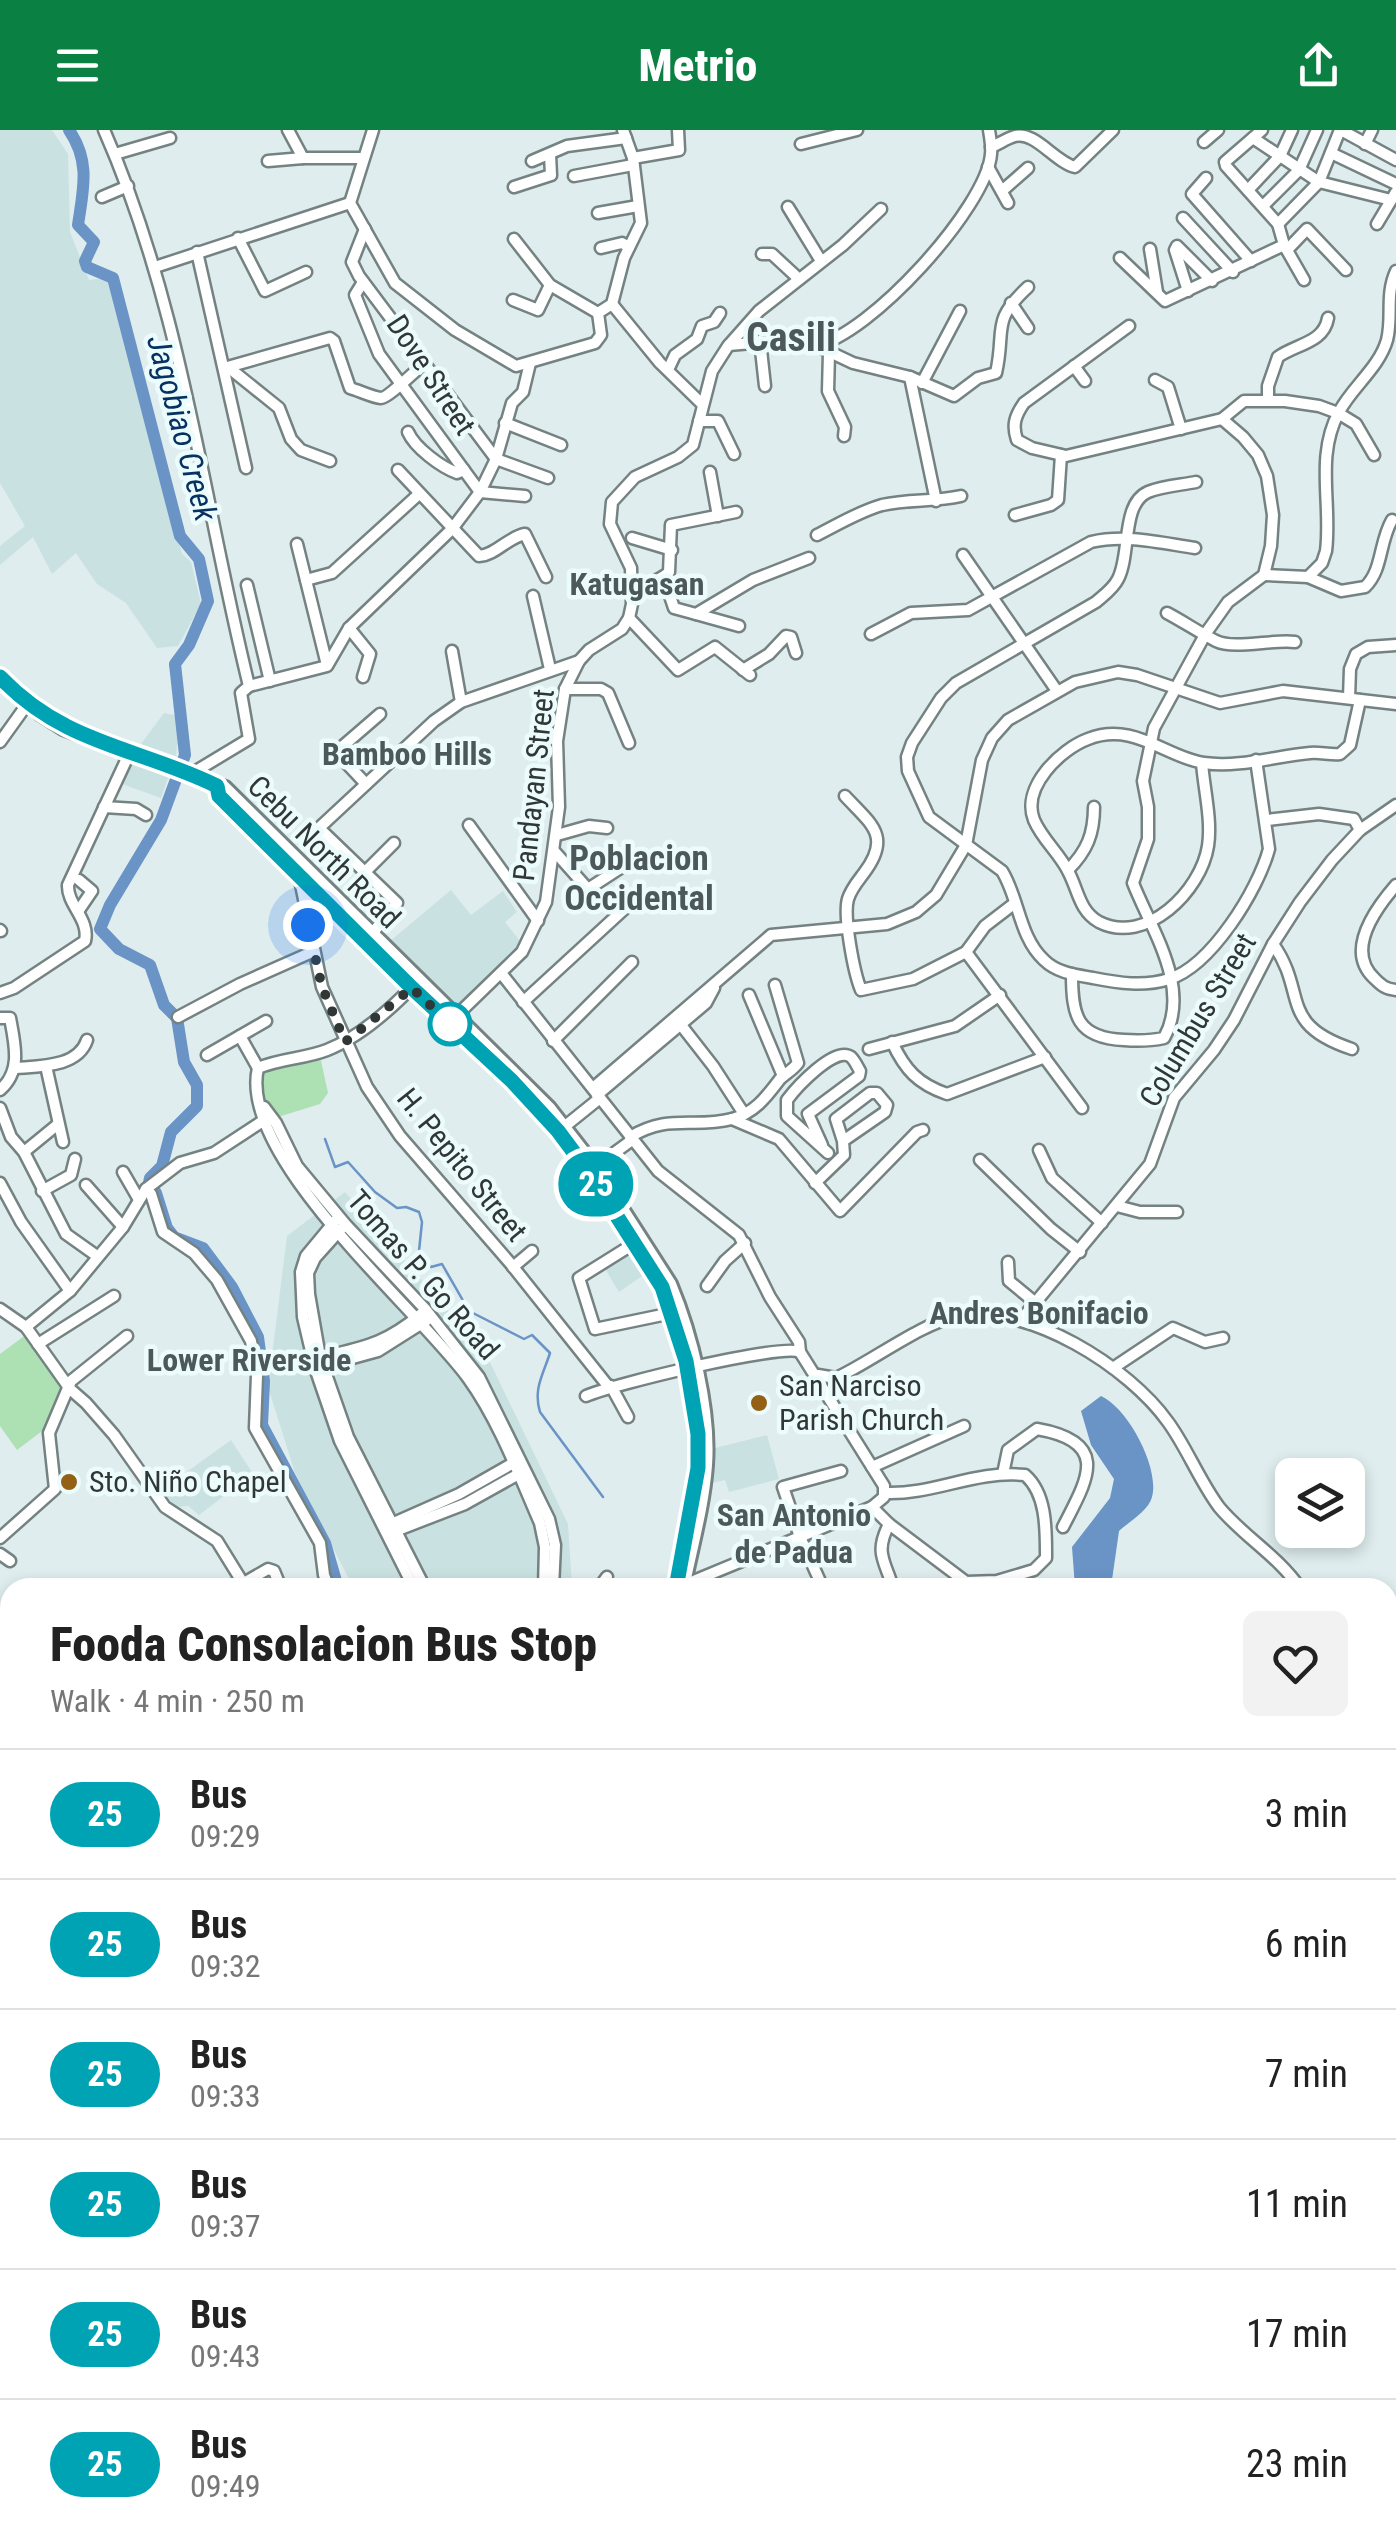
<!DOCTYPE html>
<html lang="en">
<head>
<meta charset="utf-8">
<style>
  :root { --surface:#fff; --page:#f2f2f2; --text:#222; --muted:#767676; --line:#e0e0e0; --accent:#0b8043 }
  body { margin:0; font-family:"Roboto Condensed",sans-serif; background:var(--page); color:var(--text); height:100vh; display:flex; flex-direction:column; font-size:38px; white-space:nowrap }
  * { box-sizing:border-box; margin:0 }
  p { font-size:32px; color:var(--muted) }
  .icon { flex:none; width:55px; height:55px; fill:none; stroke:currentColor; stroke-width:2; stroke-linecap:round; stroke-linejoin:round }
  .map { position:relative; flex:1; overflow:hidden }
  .panel { position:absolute; left:0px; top:1448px; width:1398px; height:972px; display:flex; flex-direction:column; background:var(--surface); border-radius:30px 30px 0 0; box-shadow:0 5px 15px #0003 }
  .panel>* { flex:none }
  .badge { padding:0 20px; border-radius:32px; font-size:35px; line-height:65px }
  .controls { position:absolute; left:1275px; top:1328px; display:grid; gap:20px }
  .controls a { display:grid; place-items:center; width:90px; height:90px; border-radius:15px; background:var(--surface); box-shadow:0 5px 15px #0003; font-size:50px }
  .you { position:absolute; width:50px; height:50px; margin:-25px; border:8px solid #fff; border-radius:50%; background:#1a73e8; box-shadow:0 0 0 15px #1a73e833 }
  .map>.badge { position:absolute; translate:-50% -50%; box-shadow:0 0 0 5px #fff }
  .round { display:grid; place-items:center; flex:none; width:105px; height:105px; border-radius:15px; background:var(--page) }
  .head { display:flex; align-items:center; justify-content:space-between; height:170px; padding:0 50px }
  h1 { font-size:48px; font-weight:800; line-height:75px }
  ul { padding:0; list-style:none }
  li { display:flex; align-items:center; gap:30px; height:130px; padding:0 50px; border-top:2px solid var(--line) }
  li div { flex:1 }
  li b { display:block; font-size:38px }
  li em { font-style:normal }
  li .badge { min-width:110px; font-weight:700; text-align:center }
  header { display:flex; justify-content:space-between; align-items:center; height:130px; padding:0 50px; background:var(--accent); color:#fff; font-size:45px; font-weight:800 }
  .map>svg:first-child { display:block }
</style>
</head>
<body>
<header><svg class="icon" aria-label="menu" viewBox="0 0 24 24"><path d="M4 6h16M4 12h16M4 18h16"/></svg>Metrio<svg class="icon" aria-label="share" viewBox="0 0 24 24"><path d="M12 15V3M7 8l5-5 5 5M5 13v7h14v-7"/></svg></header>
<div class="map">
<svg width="1396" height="2418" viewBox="0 0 1396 2418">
  <rect width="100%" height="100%" fill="#dfedee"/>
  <!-- built -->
  <g fill="#cae1e2">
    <polygon points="0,0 52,0 68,24 70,102 89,150 107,148 182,424 191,432 201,474 178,516 157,518 126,473 97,454 76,423 52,444 33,407 0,435 0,416 25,396 0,353"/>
    <polygon points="164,583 180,586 176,626 141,614"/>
    <polygon points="129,632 169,645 161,668 122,654"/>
    <polygon points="451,760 471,785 503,761 517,782 505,792 523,815 457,879 389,812"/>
    <polygon points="345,1062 486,1224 568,1394 572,1457 353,1457 295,1343 268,1257 287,1106"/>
    <polygon points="630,1120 645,1144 619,1162 604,1137"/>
    <polygon points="767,1305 779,1349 729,1362 725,1350 712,1353 715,1318"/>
    <polygon points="231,1310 253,1344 199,1385 188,1376 177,1377 164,1365 177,1349"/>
    <polygon points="252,2410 517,2410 520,2418 247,2418 244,2416"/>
  </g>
  <!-- green -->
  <g fill="#ade1b4">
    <polygon points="320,926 328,963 320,974 278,987 260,962 261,941"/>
    <polygon points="27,1204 66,1260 46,1298 17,1320 0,1296 0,1224"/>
  </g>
  <!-- water -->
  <path fill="#6a93c6" d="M1101,1266c27,12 59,72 51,101 -3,13 -23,25 -33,34l-8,56h-36l-3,-40 38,-49 4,-19 -23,-34 -10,-34z"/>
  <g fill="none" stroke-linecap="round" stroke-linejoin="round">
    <!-- stream -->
    <g stroke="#6a93c6" stroke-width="2.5">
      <path d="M325,1009l10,28 13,-5 27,30 22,16 9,-1 13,5 3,10 -3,29 12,16 11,-3 27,47 55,28 8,-4 18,18c-7,22 -17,36 -10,59l63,85"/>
      <polyline points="1388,2098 1396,2098"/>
      <polyline points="0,2362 10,2359"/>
    </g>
    <!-- river -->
    <g stroke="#6a93c6" stroke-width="12">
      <path d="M69,0c22,32 14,60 9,95l16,17 -9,19 2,6 26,11 67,258 19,23 9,42 -19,44 -14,19 10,91 -24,65 -51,85 -10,24 19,20 31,16 14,40 13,13 7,44 13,23v21l-26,26 -9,34 -12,12 -1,5 7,10 11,35 7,9 29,11 29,39 26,50 6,44 -2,44 63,118 13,45"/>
      <polyline points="1388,1882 1396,1879"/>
      <polyline points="0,2294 10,2290"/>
    </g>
    <!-- minor casing -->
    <g stroke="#758282" stroke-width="15">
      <g id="minor">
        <path d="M104,0c78,177 99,370 145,556l-8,7 8,46 -58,35"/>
        <polyline points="288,0 303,28 363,28"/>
        <polyline points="373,0 350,73 395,153 455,200 516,236 595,213 601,205 598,183 612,174 624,128 641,93 633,28 623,0"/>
        <polyline points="1262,0 1225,32 1226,36 1278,94 1284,115 1304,150"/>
        <polyline points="1341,0 1396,30"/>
        <polyline points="1253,8 1319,52 1391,70"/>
        <polyline points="1204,12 1218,0"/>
        <polyline points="801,14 857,0"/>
        <polyline points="1365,14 1372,0"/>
        <path d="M991,17c8,-3 16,-9 24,-11 20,-5 40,26 60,31l38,-37"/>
        <polyline points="1331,23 1396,54"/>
        <polyline points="115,24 170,8"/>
        <polyline points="633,28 679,20 678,0"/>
        <polyline points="268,31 303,28"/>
        <polyline points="532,31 567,16 626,8"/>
        <polyline points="988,37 1008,73"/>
        <polyline points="574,46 633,35"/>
        <polyline points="1206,48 1192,64 1251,131"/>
        <polyline points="514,57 551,45 550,25"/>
        <polyline points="1003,60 1028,38"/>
        <polyline points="1248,60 1280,26 1292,0"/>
        <polyline points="102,67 128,56"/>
        <polyline points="1263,76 1299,40 1317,0"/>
        <polyline points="788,77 821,131"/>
        <polyline points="598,83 638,76"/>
        <polyline points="1183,88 1233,142"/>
        <polyline points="1278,94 1319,52 1340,0"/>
        <polyline points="1377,94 1396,62"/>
        <polyline points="365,99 352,132 359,146 496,329"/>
        <polyline points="238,108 265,161 306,142"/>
        <polyline points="514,109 550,155 598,183"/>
        <polyline points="601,118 622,113 629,117"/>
        <polyline points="1150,119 1157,162"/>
        <polyline points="1287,120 1307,99 1346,140"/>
        <polyline points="197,122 246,338"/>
        <polyline points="762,124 772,124 799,149"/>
        <polyline points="1120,128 1165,171 1284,115"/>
        <polyline points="155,137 350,73"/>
        <polyline points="363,152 355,165 379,224 480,362"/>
        <polyline points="1188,161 1175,120 1177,116 1212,151"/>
        <polyline points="513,170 538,180 550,155"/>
        <polyline points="1011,173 1028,198"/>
        <polyline points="612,174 660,233 701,273"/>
        <polyline points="760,211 765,256"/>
        <path d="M729,215l60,-5 26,5 38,18 57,14 44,19 24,-18 18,-5c10,-44 -6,-51 32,-86"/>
        <path d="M816,215c52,-8 171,-138 175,-191 1,-8 -1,-17 -2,-24"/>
        <polyline points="829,223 828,261 845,297 844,306"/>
        <polyline points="1074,236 1085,251"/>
        <polyline points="228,237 279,278 291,309 301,320 330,331"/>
        <path d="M224,238l106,-30 4,3 16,47c10,3 22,9 31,10 7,0 35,-28 44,-35"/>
        <polyline points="668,240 675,225 697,209 702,196 714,192 720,183"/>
        <polyline points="910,247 936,371"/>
        <polyline points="1155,250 1168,257 1181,299"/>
        <polyline points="922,253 960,181"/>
        <path d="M1268,270v-14l10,-29c18,-13 46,-14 50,-39"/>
        <polyline points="1222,289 1244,271 1285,271 1319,276 1338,283 1356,294 1374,325"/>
        <polyline points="699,291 718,291 734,324"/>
        <polyline points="505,293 561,315"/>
        <path d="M408,302c7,16 33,35 49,41l7,-3"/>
        <polyline points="496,329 548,348"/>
        <path d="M398,340l81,86c17,-1 29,-19 46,-22l21,43"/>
        <polyline points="710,342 718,386"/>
        <path d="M1196,352c-15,3 -34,4 -48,10 -27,12 -17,62 -30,87 -5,10 -14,16 -22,23l-140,81 -15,15 -29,45 -5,14 1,14 21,46 73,54c17,27 17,66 42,89 13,13 32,15 49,18 25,5 51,9 76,1 42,-13 89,-89 100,-130l-13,-89"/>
        <polyline points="480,362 525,366"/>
        <polyline points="1015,385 1051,375 1058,370 1061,325"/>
        <path d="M817,405c20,-10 43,-24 65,-30 27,-6 53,-3 79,-9"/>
        <polyline points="632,408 672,420"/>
        <polyline points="297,414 327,535"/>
        <polyline points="963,425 1057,561"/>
        <path d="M1264,445l44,2 33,14 24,-4c18,-17 14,-45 27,-67"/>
        <path d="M1308,447l14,-14 4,-12c6,-47 -11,-95 13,-139 13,-25 40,-44 48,-72 6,-23 -2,-45 9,-69"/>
        <polyline points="664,448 674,478 696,484 753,450 809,428"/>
        <polyline points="306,450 332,443 419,364"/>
        <polyline points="247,455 270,551"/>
        <path d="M633,459h10c9,-9 18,-9 26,-17l2,-47 65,-13"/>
        <polyline points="533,466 550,539"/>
        <path d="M1167,483c17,9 33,20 49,28 18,9 57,-2 79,1"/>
        <polyline points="696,484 739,496"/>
        <polyline points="629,488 678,540 715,517 750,545"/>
        <polyline points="349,498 370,524 363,547"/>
        <path d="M871,504l40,-21 57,-3 123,-68c35,-8 70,1 104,6"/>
        <polyline points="452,521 461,572"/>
        <polyline points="743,540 769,524 786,506 791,507 796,523"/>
        <polyline points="249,556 327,536 349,498 452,399 480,362 496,329 512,273 523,262 530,233"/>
        <polyline points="565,559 601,559 608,563 629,613"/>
        <polyline points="1349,568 1350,539 1356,524 1368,517 1396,515"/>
        <polyline points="0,612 28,573"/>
        <path d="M1202,633c2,26 10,57 6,83 -7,45 -62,100 -109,76 -20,-11 -21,-33 -31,-51 -9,-18 -26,-32 -34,-51 -13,-33 27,-71 54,-81 46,-18 77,18 116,24 35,5 72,-7 106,-10 10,-1 20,2 30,1l10,-9 10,-45"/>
        <polyline points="366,654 336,622 380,584"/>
        <path d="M845,666c26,28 47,40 19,77 -6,8 -13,16 -16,26 -5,17 6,74 13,91l52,-11 53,-27 19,-26 30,-23"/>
        <polyline points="104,677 136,679 146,685"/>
        <polyline points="1267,690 1319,684 1354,689 1360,700"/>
        <polyline points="469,695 538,791"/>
        <polyline points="557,705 589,696 607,698"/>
        <polyline points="555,722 588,759 631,731"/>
        <path d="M1068,740c19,-19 26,-36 26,-63"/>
        <polyline points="365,742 394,713"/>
        <polyline points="299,745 322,857 367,957 400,1006 510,1133 608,1256"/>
        <polyline points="79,750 92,761 79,780"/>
        <path d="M1396,755c-20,23 -52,66 -21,94 7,7 11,10 21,11"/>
        <polyline points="0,800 1,801"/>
        <polyline points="371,805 397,773 319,698 434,591 461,572 579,531"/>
        <path d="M1273,814c35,49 4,80 79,105"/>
        <polyline points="966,822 1082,978"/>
        <polyline points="501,843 658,1041 739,1105 770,1167 799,1212 800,1222 884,1356 884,1367 872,1377 679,1457"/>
        <path d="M1072,844c0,42 5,64 52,66 14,1 26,1 40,-2 28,-50 -13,-109 -31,-155l15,-44v-32l-5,-26 11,-53 52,-95 22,-31 36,-27 7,-29 2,-31 -6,-39 -9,-21 -15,-18 -21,-18 -156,37 -34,-8 -15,-8c-5,-15 -2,-24 7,-37l105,-77"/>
        <path d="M415,854c-24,25 -55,53 -88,66 -23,9 -45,8 -69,18 -21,89 159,240 210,310 31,43 51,97 72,145l5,24 -1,41"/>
        <path d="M0,863l14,-5 71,-47c5,-22 -18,-36 -17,-56l62,-133"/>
        <polyline points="749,865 783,946"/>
        <polyline points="523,872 634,770"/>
        <polyline points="178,887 240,854 312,822"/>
        <polyline points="455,887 522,822 546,772 559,677 557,611 565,559 579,531 589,520 622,499 629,488 632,474 631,438 610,394 612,372 635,347 678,327 693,315 712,241 728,216 759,181 843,115 881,79"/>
        <path d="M0,888h10c5,27 12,53 -10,72"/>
        <polyline points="681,895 713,936 744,984"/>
        <polyline points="240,906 258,938"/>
        <polyline points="553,911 632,832"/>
        <path d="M892,912c13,28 26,42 55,52l98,-37"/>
        <polyline points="869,919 955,896 1000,865"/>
        <polyline points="207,925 266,891"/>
        <polyline points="46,936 63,1012"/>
        <path d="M16,938c25,-2 62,-1 71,-28"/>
        <polyline points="593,958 771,805 887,794 916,782 936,765 966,715 982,630 992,608 1008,590 1075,552 1118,542 1137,545 1220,573 1283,561 1396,574"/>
        <polyline points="597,965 706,873 714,858"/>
        <polyline points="264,977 276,993 297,1036 346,1095 426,1180 479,1247 549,1389 555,1415 553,1458"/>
        <polyline points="0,978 11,1007 24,1022 66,1104 97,1126"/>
        <polyline points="732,989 779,1009 840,1081 917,1002 923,1000"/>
        <polyline points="559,1001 600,968"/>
        <path d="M630,1007c40,-24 62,-8 102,-18 23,-6 35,-23 48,-40 6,-6 13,-9 18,-16l-23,-78"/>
        <path d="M822,1015l-14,-31 51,-38 1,-5c-3,-5 -5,-10 -9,-14 -16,-12 -55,31 -64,43v16l41,37"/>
        <polyline points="1039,1020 1052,1048 1102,1093"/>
        <polyline points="24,1022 57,995"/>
        <polyline points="980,1030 1051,1099 1080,1122"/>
        <polyline points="595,1037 632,1010"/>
        <polyline points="123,1042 138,1068"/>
        <polyline points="0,1053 21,1092 70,1161"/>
        <polyline points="815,1053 844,1025 843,1011 885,982 887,975 877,963 870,963 836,989 843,1011"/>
        <polyline points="86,1055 123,1097"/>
        <polyline points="146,1059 151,1064 163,1102 194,1123 217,1150 251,1211 257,1245 255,1298 320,1413 324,1445 329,1458"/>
        <polyline points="42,1061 71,1045 75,1029"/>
        <polyline points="1117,1076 1140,1082 1177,1082"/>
        <polyline points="335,1091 306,1126 301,1142 303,1187 315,1238 340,1311 414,1458"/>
        <polyline points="341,1099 315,1128 308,1143 309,1164 320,1227 348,1307 425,1458"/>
        <polyline points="635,1113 579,1148 595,1199 672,1183"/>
        <polyline points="1008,1132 1009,1151 1037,1174"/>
        <polyline points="513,1137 532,1121"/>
        <polyline points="707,1156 725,1131 745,1113"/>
        <polyline points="0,1179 26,1197 70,1259 86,1273 114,1305 165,1377 217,1411 246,1458"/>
        <polyline points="1021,1190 1150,1034 1174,968 1214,920 1234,890 1273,814 1300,772 1332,730 1360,700 1396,675"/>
        <polyline points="26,1197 70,1161 123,1097 146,1059 180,1033 214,1023 269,987"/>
        <polyline points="38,1214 114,1166"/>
        <path d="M314,1229c47,-12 67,-12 107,-45"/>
        <polyline points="320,1237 378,1221 427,1190"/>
        <polyline points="1113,1238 1173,1198 1205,1212 1223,1208"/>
        <path d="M818,1245l18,3c35,-16 87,-56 122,-62 70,-13 171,51 210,106 19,26 31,58 51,85 25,30 58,48 81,81"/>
        <polyline points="611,1256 628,1287"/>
        <path d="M586,1266c24,-11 196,-53 214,-44"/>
        <polyline points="872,1337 964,1296"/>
        <path d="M1003,1344l5,-24 29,-21c75,13 50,51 26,98"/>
        <path d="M872,1377l17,17 77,58 31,-1 37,-11 12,-12c0,-28 1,-64 -21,-83 -51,-5 -91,20 -140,18"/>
        <path d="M889,1394c-15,30 -4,36 4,64"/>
        <polyline points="389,1395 459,1364 517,1331"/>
        <polyline points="390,1403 465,1374 524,1341"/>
        <polyline points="0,1408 55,1359 49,1303 71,1251 127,1206"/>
        <polyline points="0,1424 10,1431"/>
        <polyline points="235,1458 268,1439 274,1441 281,1458"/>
        <polyline points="599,1458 607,1447"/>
        <polyline points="823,1458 800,1407 783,1357 841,1341"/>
        <polyline points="1388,1488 1396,1489"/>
        <polyline points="1388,1627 1396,1624"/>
        <polyline points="0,1639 10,1698"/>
        <polyline points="1388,1811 1396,1823"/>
        <polyline points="3,1993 10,1982"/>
        <polyline points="1388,2086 1396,2087"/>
        <polyline points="1388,2263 1396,2260"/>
        <polyline points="0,2285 10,2280"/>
        <polyline points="0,2352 10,2349"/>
        <polyline points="69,2410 74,2418"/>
        <polyline points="1053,2410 1066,2418"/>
        <polyline points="1394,2416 1394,2418"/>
        <polyline points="611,2418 623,2410"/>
        <polyline points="836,2418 853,2413 893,2413"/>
        <polyline points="1130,2418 1139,2410"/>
      </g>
    </g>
    <!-- major casing -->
    <g stroke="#758282" stroke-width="18">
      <g id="major">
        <path d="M0,547l41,37 22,14 162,60 324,320 46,59 75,117c21,50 40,126 36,181 -3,41 -15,83 -23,123"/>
        <polyline points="217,656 219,665 442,887"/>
        <polyline points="512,952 556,999"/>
        <polyline points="614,1081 644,1127"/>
        <polyline points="659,1153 677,1199"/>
        <polyline points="694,1282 698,1304 696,1347"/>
        <polyline points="825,2410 826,2418"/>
      </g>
    </g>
    <!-- minor -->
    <use href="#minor" stroke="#fff" stroke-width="10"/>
    <!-- major -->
    <use href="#major" stroke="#fff" stroke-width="12"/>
  </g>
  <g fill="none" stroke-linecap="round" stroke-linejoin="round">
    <!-- line casing -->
    <g stroke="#fff" stroke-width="22">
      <path id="line" d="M0,547c65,68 137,70 217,109l2,10 193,192 100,93 46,50 32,43 72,113 24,74 12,73v34l-22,120"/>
    </g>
    <!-- line -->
    <use href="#line" stroke="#00a3b4" stroke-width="15"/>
    <!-- walk -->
    <polyline stroke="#313636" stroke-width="10" stroke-dasharray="0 18" points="308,795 322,857 345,912 412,858 450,894"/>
  </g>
  <!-- markers -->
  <circle fill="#fff" stroke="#00a3b4" stroke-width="5" cx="450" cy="894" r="20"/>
  <g fill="#946015" stroke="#ecfbfc" stroke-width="4">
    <circle cx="759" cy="1273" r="10"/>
    <circle cx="69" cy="1352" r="10"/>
  </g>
  <g text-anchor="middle" stroke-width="9" stroke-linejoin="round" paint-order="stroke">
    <!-- street labels -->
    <g font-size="30" fill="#313636" stroke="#ecfbfc">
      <text transform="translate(431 245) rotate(57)" y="10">Dove Street</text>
      <text transform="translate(534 655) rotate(-84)" y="10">Pandayan Street</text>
      <text transform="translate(324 722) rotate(45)" y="10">Cebu North Road</text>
      <text transform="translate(1198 890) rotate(-59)" y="10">Columbus Street</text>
      <text transform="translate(462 1035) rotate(51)" y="10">H. Pepito Street</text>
      <text transform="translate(423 1145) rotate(49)" y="10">Tomas P. Go Road</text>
    </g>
    <!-- poi labels -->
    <g font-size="30" fill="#313636" stroke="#ecfbfc" text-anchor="start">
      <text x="779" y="1266">San Narciso<tspan x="779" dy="34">Parish Church</tspan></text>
      <text x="89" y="1362">Sto. Niño Chapel</text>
    </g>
    <!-- water labels -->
    <g font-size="32" font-style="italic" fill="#053261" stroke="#ecfbfc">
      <text transform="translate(182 298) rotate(75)" y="11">Jagobiao Creek</text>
    </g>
    <!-- neighbourhood labels -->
    <g font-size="32" font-weight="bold" fill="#4c5859" stroke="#ecfbfc">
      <text x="637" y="465">Katugasan</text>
      <text x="407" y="635">Bamboo Hills</text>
      <text x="1039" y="1194">Andres Bonifacio</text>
      <text x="249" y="1241">Lower Riverside</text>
      <text x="794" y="1396">San Antonio<tspan x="794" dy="37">de Padua</tspan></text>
    </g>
    <!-- quarter labels -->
    <g font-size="35" font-weight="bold" fill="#4c5859" stroke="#ecfbfc">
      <text x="639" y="740">Poblacion<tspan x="639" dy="40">Occidental</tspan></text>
    </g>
    <!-- district labels -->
    <g font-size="40" font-weight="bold" fill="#4c5859" stroke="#ecfbfc">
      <text x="791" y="221">Casili</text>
    </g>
  </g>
</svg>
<div class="controls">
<a><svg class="icon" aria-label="layers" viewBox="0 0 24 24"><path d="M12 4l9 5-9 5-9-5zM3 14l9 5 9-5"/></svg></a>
</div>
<div class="you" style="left:308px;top:795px"></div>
<b class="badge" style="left:596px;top:1054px;background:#00a3b4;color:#fff">25</b>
<section class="panel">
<div class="head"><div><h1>Fooda Consolacion Bus Stop</h1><p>Walk · 4 min · 250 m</p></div><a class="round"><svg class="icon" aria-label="heart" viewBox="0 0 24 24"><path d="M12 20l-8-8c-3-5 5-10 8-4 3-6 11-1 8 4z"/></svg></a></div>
<ul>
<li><span class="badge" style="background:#00a3b4;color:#fff">25</span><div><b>Bus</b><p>09:29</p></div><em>3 min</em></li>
<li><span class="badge" style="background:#00a3b4;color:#fff">25</span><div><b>Bus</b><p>09:32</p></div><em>6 min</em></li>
<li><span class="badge" style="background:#00a3b4;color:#fff">25</span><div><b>Bus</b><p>09:33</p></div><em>7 min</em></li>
<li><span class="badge" style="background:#00a3b4;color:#fff">25</span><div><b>Bus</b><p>09:37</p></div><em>11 min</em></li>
<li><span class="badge" style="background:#00a3b4;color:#fff">25</span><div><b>Bus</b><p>09:43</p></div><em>17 min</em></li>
<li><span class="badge" style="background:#00a3b4;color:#fff">25</span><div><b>Bus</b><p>09:49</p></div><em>23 min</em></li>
</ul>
</section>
</div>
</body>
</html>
